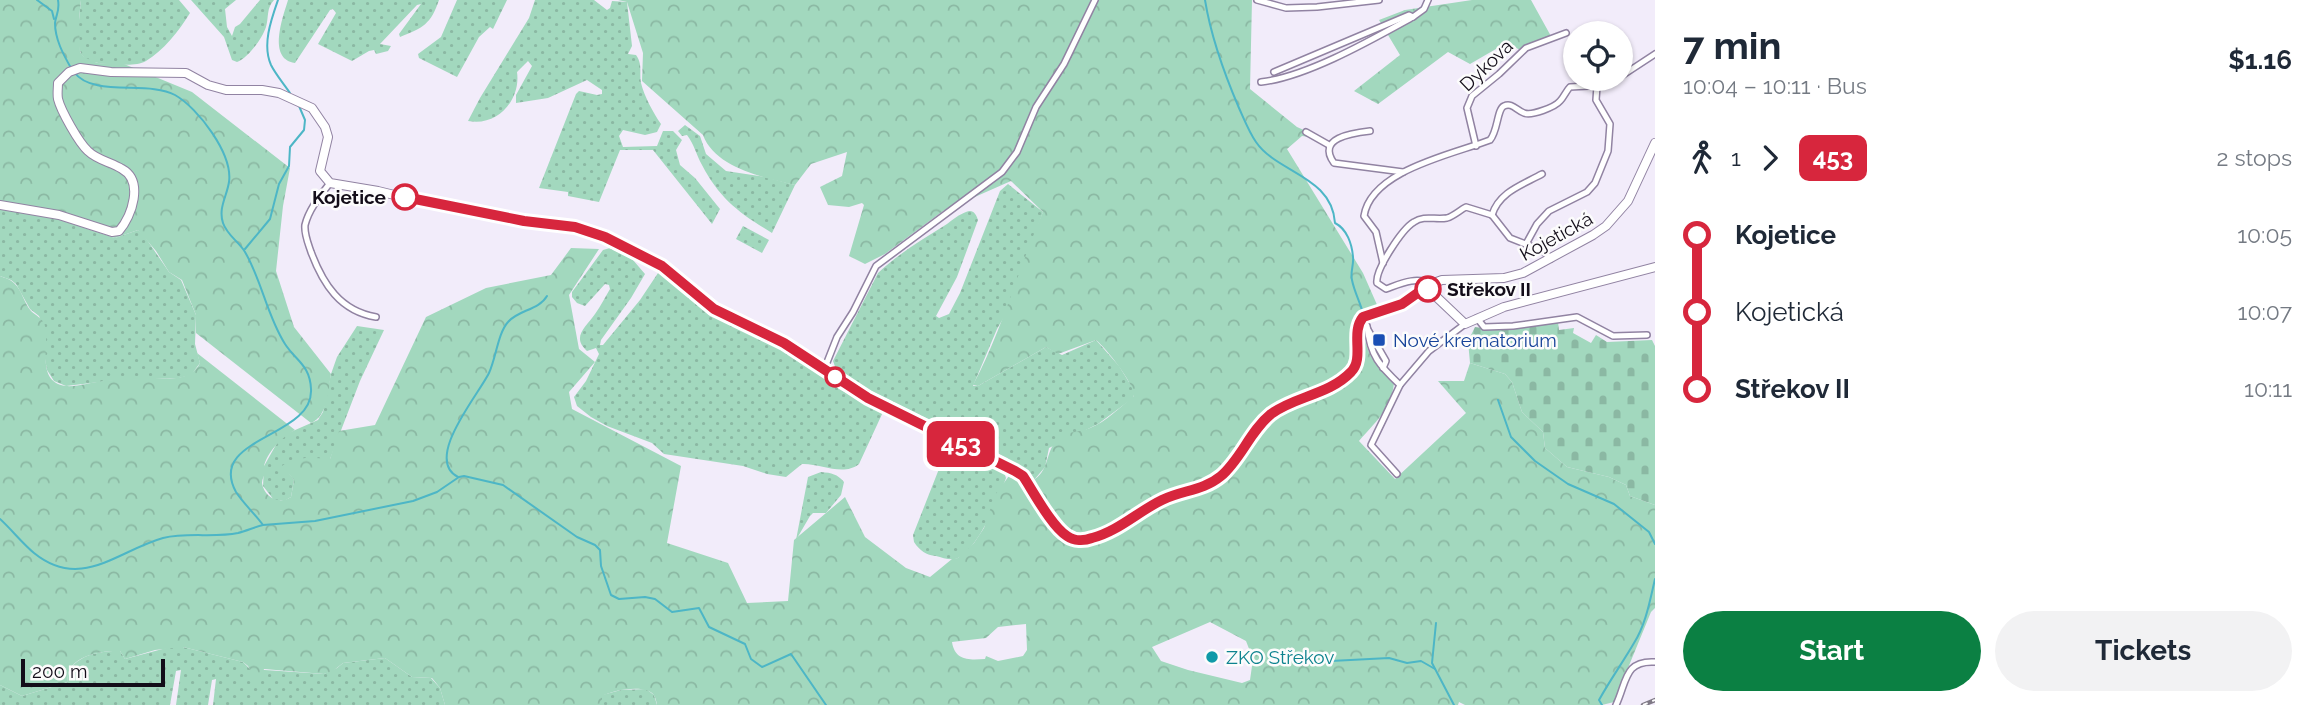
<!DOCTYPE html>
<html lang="en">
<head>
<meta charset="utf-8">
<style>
  :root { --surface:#fff; --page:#f2f2f3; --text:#1f2937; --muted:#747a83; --accent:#0b8043 }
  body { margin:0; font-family:Raleway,sans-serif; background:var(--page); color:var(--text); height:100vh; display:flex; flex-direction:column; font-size:26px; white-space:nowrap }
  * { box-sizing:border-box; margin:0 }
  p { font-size:23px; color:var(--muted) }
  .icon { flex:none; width:38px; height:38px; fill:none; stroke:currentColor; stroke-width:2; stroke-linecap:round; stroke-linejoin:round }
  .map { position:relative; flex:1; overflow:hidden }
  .panel { display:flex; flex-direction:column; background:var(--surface); width:665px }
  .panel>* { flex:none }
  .badge { padding:0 14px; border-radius:10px; font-size:24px; line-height:46px }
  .buttons { position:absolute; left:1563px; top:21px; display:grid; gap:14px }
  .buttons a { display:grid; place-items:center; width:70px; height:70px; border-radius:50%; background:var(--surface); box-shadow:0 2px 5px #0004; font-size:35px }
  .scale { position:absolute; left:21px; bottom:18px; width:144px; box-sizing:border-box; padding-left:7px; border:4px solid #130d19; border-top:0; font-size:19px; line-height:24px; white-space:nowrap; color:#130d19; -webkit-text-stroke:5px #fcfcfc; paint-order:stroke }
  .map>.badge { position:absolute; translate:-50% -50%; box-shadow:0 0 0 4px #fff }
  .legs { display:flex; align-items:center; gap:10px; height:77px; padding:0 28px; font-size:23px }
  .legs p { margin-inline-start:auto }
  .head { display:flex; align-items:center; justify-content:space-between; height:119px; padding:0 28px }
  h1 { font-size:38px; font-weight:700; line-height:52px }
  .button { display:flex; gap:14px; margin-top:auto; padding:14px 28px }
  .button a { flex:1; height:80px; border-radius:42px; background:var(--accent); color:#fff; font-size:28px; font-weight:700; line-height:80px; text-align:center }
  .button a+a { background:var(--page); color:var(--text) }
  ul { padding:0 28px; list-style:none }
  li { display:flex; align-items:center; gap:24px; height:77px; font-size:26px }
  li i { display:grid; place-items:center; width:10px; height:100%; margin:0 9px; background:currentColor }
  li i::after { content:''; width:18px; height:18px; margin:-9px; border:5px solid; border-radius:50%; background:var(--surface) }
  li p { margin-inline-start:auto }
  li:first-child i { background:linear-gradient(#0000 50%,currentColor 0) }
  li:last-child i { background:linear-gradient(currentColor 50%,#0000 0) }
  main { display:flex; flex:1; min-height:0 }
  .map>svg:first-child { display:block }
</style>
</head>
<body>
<main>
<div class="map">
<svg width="1655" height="705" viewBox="0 0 1655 705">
  <defs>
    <pattern id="grass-dots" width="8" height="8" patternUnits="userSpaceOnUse" patternTransform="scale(1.75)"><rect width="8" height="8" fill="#a2d8be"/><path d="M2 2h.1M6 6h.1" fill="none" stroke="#8bb8a3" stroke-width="1.8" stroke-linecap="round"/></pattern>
    <pattern id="forest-crowns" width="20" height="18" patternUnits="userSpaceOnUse" patternTransform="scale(1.75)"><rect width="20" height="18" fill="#a2d8be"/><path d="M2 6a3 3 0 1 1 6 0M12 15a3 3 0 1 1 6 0" fill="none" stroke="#8bb8a3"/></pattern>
    <pattern id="cemetery-stones" width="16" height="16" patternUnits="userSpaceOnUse" patternTransform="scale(1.75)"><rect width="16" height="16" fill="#a2d8be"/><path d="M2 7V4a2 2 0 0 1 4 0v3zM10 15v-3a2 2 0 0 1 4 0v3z" fill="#8bb8a3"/></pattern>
  </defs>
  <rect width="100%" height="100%" fill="#f2ecfa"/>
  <!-- grass -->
  <g fill="url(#grass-dots)">
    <path d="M81,0h98l11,13c-11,18 -27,38 -44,48 -10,6 -28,3 -39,3 -8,-1 -20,-1 -25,-9 -7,-11 -2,-42 -1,-55z"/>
    <path d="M191,0h45l-11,9 2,18 5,9 3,-9 5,-3 20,-24h14c-8,9 -5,17 -8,27 -4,12 -18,31 -29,35l-5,-2 -8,-23z"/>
    <path d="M288,0h151c-8,24 -16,28 -39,37l-1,-3 22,-30 -4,1 -37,39 11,2 -3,5 -12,3 -2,-4 -5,1 -17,10 -34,-17 18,-31 -3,-4 -3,1 -35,53c-28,-4 -12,-46 -7,-63z"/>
    <polygon points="457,0 507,0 493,29 490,27 479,37 457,77 419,58 418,54 441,37"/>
    <path d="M535,0h59l13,10 3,-2 2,-7 15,1 5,44 -4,8 8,1c7,10 3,17 5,28 3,13 13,31 20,41l-4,8 -12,3 -22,-5 -4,6 4,11 34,-1 6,-15h10l9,9 -6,10 4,15 15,13 25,31 -8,15 -59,-74h-33l-21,52 -31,-6v-4l-29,-4 37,-94 3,-3 18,4 5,-1v-4l-15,-10 -39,18 -32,5v-8l16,-29 -4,-5 -11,11c4,27 -19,55 -49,49l12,-23 49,-80z"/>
    <path d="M685,125l15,11 6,18 20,17 39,6 30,8 -23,48c-33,-20 -52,-34 -70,-68 -6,-11 -8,-21 -15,-30l-5,1 -4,-5z"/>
    <path d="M1008,184l35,28 -35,98 -11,19 -24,57h5l68,-39 16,8 34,-15 23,26 16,26 -2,6 -35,26 -49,24 -4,19 -11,13 -27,-22 -154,-76 -16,-10 -4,-11 45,-88c20,-19 45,-34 69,-49 5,-4 13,-10 19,-12 7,-3 10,2 12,8l-21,57 -21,39 3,2 10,-4 11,-21 40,-102z"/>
    <polygon points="0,209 54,218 115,238 138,230 143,234 169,272 181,280 196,315 195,344 200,363 191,375 179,378 108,381 66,386 54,381 47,370 44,353 45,330 39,316 30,309 16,284 11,280 0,276"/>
    <polygon points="743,226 769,240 762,253 736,239"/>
    <path d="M610,248l23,12 12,14 -14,24 -30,42 -1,5h3l37,-45 20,-30 51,45 70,32 58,42 44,23 -24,52c-16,13 -39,-1 -57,0l-16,13 -19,-3 -24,-8 -79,-12 -12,-11 -45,-17 -16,-9 -14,-11 -3,-9 12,-16 13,-27 -3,-6 -9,3c-16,-14 -1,-24 8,-37 6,-8 10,-17 15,-25l-1,-4 -4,-1 -20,22 -8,-3 -5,-6v-5l31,-42z"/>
    <polygon points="357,326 384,330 360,381 330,459 288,472 294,480 291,497 286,500 274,500 263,486 264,466 277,443 286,434 318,420 323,412 331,374 337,357"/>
    <path d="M948,446c18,10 36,15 55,23l3,9c-8,22 -27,69 -48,80 -6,3 -15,0 -22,-2 -10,-1 -16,-5 -22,-14l-1,-7z"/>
    <path d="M821,472c11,1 16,2 23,10l-3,13 -15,18h-13l-3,3 -14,24 12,-63z"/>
    <path d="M170,647h13l60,15 7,7 74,5 13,-6 6,-5 42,-5 27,19 19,1 9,10 5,17h-232l3,-26 -4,1 -4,25h-32l5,-35 -5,1 -6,34h-170v-20l22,11 46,-14c-3,-25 32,-32 52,-31l5,8z"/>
    <polygon points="646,689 654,695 657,705 602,705 602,695 621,690"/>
  </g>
  <!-- forest -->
  <g fill="url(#forest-crowns)" fill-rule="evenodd">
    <path d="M0,0h81l-2,19 1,33 4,5 13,6 27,1 68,28 98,76 -7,38 -7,65 18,56 37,47c-3,16 -3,42 -20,49l-115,-90v-18l-14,-35 -13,-8 -13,-21 -18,-21 -23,8 -61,-20 -43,-8 -11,-10z"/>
    <path d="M618,0h634l-2,89 47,38 27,12 -22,-3 -15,13 76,124 15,34 -9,4 -9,8c7,33 9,40 34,64 -3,27 -19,39 -35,58l36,38 71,-66 -28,-32h26l6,-18 35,11 7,8 10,30 21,20 2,16 22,19 42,10 17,8 4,11 25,9v103l-4,4 -37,90 -12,3h-137l-6,-3 -1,3h-801c0,-2 -2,-9 -4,-11 -8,-10 -41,-4 -51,2v9h-157l-5,-17 -8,-10 -20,-1 -27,-19 -42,5 -10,8 -9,3 -60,-5 -4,11 -4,1 -8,-15 -5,-4 -60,-15 -28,3 -30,9 -5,-8c-20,-1 -56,6 -52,31l-46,14 -22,-11v-409c5,2 10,3 14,7 8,7 10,20 17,28 5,5 12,7 14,15 5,19 -10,56 21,60 11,1 26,-4 38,-5 16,-2 32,-2 48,-2 19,-1 39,2 48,-16l-3,-10 98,77c-12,6 -29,23 -31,37 0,2 2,4 1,6 -1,3 -3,6 -3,10 2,14 17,22 29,14l3,-17 -6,-7 -12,-2c16,-16 33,-13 54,-12l9,-28 36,-6 51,-108 60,-29 65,-13 20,-27 28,1 -30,46 10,54 16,13 -26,30 3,17 109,57 -14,77 61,20 19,40 41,-2 6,-61 51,-43 20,40 41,31 24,9 22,-18 6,-1 16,-15 10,-15 11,-33 22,-30 18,14c15,-10 10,-29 24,-41 10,-8 20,-5 31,-10 16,-6 31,-22 44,-32 0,-13 -28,-48 -38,-56l-38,14 -12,-7 -68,39 -5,-1c29,-55 45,-115 70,-173l-32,-31 -68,30 -58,43 -20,10 -16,-8 15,-51 -2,-2 -13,4 -21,-2 -8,-18 22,-11 5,-24 -36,12 -16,21c-30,-7 -80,-17 -92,-50l-61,-54 1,-28 -16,-51zM1210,622l36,19 7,18 -3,21 -8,3 -54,-13 -27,-9 -9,-14zM1026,624l1,26 -4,6 -25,5 -12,-5 -1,3c-16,1 -30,2 -33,-17l34,-4 12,-11z"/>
    <polygon points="1472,0 1531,0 1552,38 1521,51 1508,42 1470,64 1448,52 1378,104 1354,91 1400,55 1379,20 1405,10"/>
  </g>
  <!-- cemetery -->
  <polygon fill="url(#cemetery-stones)" points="1558,322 1559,330 1574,328 1573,333 1591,343 1596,335 1607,342 1652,340 1655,346 1655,505 1630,496 1626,485 1609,477 1567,467 1545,448 1543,432 1522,412 1512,382 1505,374 1470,363 1468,341 1475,327 1498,330"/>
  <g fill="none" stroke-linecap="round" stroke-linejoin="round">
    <!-- stream -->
    <g stroke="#4db6c6" stroke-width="2">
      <polyline points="37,0 52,11 54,19"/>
      <path d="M58,0c2,11 -2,14 -3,23 0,16 8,31 16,45"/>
      <path d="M278,0c-7,20 -16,45 -7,65 5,10 13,19 19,28"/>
      <path d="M1205,0c6,37 19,73 34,108 5,11 10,24 17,34 21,31 76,34 79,81 12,6 17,21 18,34 1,8 -3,15 -1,23 2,11 8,22 11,33"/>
      <path d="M74,72c19,26 74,8 101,23 23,13 58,59 54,87 -2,14 -11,26 -6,41 4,12 16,19 22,29 17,29 22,64 40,92 11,17 25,21 26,45 3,49 -105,48 -75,103 7,11 19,22 27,33l52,-4 98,-20 24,-9 22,-15 5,-1 39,9 74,52 18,8 5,5 1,16 10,29 8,4 26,-2 10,2 17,13 27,-4 10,19 36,17 6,15 11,8 29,-13 35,51"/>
      <polyline points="245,249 270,219 279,184 289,166 290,147 304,130 305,120 299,106"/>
      <polyline points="1498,400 1511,437 1535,461 1568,484 1614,504 1649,532 1655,544"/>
      <path d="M458,477c-35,-18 21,-83 31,-104 7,-15 9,-40 19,-51 10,-12 31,-12 39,-26"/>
      <path d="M0,519c12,11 22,24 34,34 47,38 83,-2 129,-15 25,-6 51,0 75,-5 8,-2 17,-6 25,-8"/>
      <polyline points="1436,623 1432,663 1454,705"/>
      <polyline points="1331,661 1389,658 1407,663 1421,661 1435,669"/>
      <path d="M1602,705l-3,-5c11,-20 24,-38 35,-57 12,-19 16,-43 21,-64"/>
    </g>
    <!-- street casing -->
    <g stroke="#9183a2" stroke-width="8">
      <g id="street">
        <polyline points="1257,0 1286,8 1317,7 1379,0"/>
        <polyline points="1274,72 1409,15 1413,17 1424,9 1428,0"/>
        <polyline points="1620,77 1655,54"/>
        <path d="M1261,82c46,-5 112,-43 152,-65"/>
        <path d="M1370,131c-18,2 -54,7 -36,32l69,9"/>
        <polyline points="1306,132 1329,145"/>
        <polyline points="1476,146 1467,108 1472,96 1499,74 1526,48 1566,33"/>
        <path d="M330,183c-10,13 -21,26 -25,42 -1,9 3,18 6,27 12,32 29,59 65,65"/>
        <polyline points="1492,215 1510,238 1543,251 1551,259"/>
        <path d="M1492,215c7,-23 30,-30 50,-41"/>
        <polyline points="1526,244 1537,224 1549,211 1587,192 1595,183 1608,151 1610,124 1596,100 1597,86"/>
        <path d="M1383,263l-7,-31 -12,-16c7,-46 90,-62 126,-76 8,-9 7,-31 14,-34 8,-4 13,5 20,7 8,3 31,-6 36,-12 4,-4 6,-10 10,-14l37,-2 10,-6"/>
        <path d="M1431,284c-15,-8 -31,0 -45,5l-9,-6c-2,-13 25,-54 37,-61 10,-7 21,-2 33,-4 7,-2 13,-8 19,-11l26,8"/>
        <polyline points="1477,318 1484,327 1513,326 1577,317 1613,336 1647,335"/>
        <path d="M1367,326c3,30 13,40 33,59"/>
        <polyline points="1367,328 1386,361 1383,368"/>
        <polyline points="824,370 837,337 853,312 876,266 1002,172 1017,152 1036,107 1064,64 1095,0"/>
        <polyline points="1397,474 1371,445 1400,385 1429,351 1465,324"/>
        <path d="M1616,705c11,-23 8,-45 39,-43"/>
      </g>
    </g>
    <!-- secondary casing -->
    <g stroke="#9183a2" stroke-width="10">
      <g id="secondary">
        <path d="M0,205l59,10 53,17 7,-1c13,-15 25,-50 3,-62 -11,-7 -25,-9 -34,-18 -9,-8 -27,-40 -30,-52 -1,-5 0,-11 0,-16l11,-11 11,-4 31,4 75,1 22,12 18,5h36l17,3 33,15 13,19 3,10 -8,34 10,12 48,8 49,12 97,18 51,6 30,10 56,29 53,43 70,34 84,55 147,73 8,5 37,55 13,8 11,1 14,-3 66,-38 42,-13 19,-14 30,-43 18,-16 15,-9 29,-10 35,-22 5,-12v-32l6,-11 39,-13 29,-20 11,-4 62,-2 19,-5 70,-38 13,-9 22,-25 27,-58"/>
        <polyline points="1426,287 1465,324 1504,307 1655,267"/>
      </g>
    </g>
    <!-- street -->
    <use href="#street" stroke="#fff" stroke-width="5"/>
    <!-- secondary -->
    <use href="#secondary" stroke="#fff" stroke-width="8"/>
    <!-- rail casing -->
    <g stroke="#7f7986" stroke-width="4.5">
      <polyline id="rail" points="1643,705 1655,700"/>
    </g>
    <!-- rail -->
    <use href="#rail" stroke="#fcfcfc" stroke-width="2" stroke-dasharray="5" stroke-linecap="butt"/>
  </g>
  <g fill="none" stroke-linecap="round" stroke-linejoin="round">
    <!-- line-1 casing -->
    <g stroke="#fff" stroke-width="16">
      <path id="line-1" d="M405,197l119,24 51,6 30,10 57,29 52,43 70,34 84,55 147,73 8,5c10,15 29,51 44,60 7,5 17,5 25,2 25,-6 47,-27 70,-38 20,-10 41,-9 59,-24 20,-17 29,-45 50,-62 24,-18 58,-19 80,-42 14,-14 -1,-39 12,-55l39,-13 24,-17 2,2"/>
    </g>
    <!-- line-1 -->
    <use href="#line-1" stroke="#d7263d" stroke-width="10"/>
  </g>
  <!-- markers -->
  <g fill="#fff" stroke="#d7263d" stroke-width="3.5">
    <circle cx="405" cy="197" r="12"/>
    <circle cx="1428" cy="289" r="12"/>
    <circle cx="835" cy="377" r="9"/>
  </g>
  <rect fill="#1a4fb4" stroke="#fcfcfc" stroke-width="2.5" x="1372" y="333" width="14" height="14" rx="3.5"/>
  <circle fill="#0f9aa8" stroke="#fcfcfc" stroke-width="2.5" cx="1212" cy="657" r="7"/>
  <g text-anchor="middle" stroke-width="5" stroke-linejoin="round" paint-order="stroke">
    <!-- street labels -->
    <g font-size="19" fill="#130d19" stroke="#fcfcfc">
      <text transform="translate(1486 65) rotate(-44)" y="7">Dykova</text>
      <text transform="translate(1556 236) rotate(-29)" y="7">Kojetická</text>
    </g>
    <!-- stop labels -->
    <g font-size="19" font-weight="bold" fill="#130d19" stroke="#fcfcfc" text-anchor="end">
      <text x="386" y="204">Kojetice</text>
      <text x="1447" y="296" text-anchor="start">Střekov II</text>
    </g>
    <!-- transit labels -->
    <g font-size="19" fill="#164399" stroke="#fcfcfc" text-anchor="start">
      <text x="1393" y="347">Nové krematorium</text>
    </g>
    <!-- culture labels -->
    <g font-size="19" fill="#0d838f" stroke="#fcfcfc" text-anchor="start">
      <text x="1226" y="664">ZKO Střekov</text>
    </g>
  </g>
</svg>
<div class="buttons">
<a><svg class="icon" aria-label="locate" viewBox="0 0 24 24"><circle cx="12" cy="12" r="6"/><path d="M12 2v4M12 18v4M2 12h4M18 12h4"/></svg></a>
</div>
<div class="scale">200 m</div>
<b class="badge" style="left:961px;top:444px;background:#d7263d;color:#fff">453</b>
</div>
<section class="panel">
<div class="head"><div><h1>7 min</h1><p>10:04 – 10:11 · Bus</p></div><b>$1.16</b></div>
<div class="legs"><svg class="icon" aria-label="walk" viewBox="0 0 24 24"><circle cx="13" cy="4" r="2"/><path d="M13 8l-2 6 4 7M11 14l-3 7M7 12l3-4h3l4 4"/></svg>1<svg class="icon" aria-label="forward" viewBox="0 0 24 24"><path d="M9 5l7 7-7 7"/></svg><b class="badge" style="background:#d7263d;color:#fff">453</b><p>2 stops</p></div>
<ul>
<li><i style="color:#d7263d"></i><b>Kojetice</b><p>10:05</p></li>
<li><i style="color:#d7263d"></i><span>Kojetická</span><p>10:07</p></li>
<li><i style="color:#d7263d"></i><b>Střekov II</b><p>10:11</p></li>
</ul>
<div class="button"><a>Start</a><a>Tickets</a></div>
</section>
</main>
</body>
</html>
